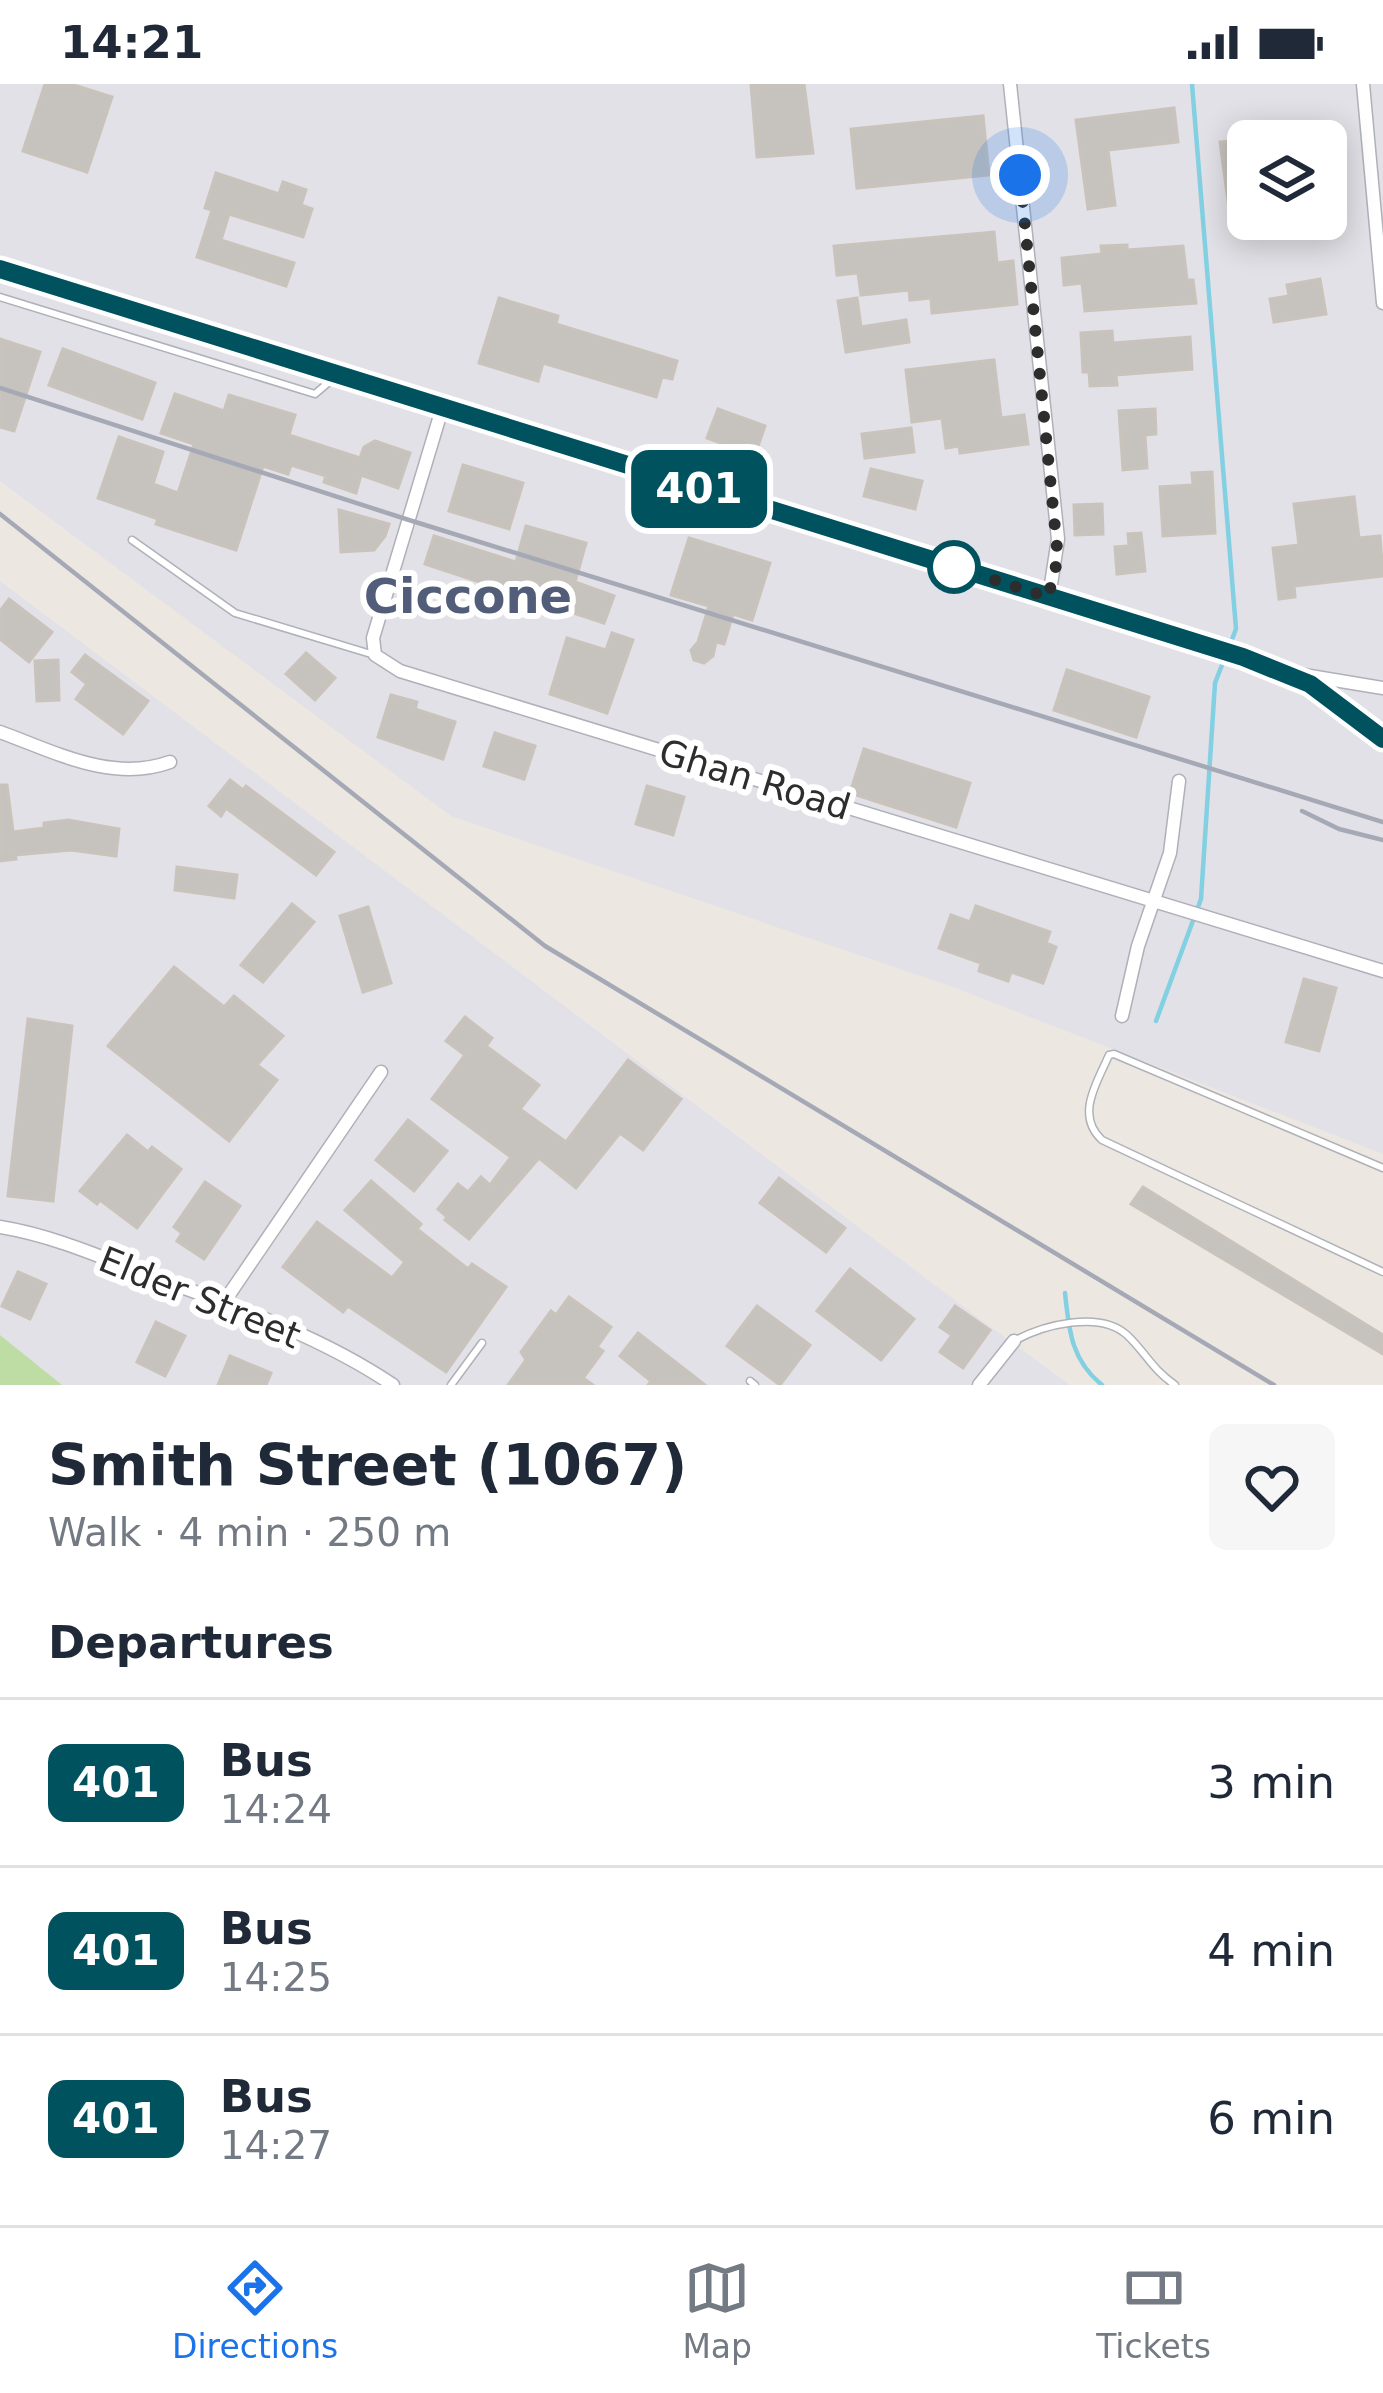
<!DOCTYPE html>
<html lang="en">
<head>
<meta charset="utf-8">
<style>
  :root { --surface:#fff; --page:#f6f6f7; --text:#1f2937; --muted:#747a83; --line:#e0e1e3; --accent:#1a73e8 }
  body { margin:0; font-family:"DejaVu Sans",sans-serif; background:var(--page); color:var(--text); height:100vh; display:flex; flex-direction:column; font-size:45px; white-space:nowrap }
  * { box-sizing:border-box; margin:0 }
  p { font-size:39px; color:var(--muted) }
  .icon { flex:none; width:66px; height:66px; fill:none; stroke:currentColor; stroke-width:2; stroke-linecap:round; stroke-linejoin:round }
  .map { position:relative; height:1301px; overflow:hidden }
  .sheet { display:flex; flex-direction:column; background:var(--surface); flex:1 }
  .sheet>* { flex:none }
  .badge { padding:0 24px; border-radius:18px; font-size:42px; line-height:78px }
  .controls { position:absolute; left:1227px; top:36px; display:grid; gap:24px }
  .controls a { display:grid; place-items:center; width:120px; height:120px; border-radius:18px; background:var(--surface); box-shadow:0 6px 30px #0003; font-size:60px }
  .you { position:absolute; width:60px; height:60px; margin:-30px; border:9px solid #fff; border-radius:50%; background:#1a73e8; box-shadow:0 0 0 18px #1a73e833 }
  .map>.badge { position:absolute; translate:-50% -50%; box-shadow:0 0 0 6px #fff }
  h2 { padding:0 48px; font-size:45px; line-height:108px }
  .round { display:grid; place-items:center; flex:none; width:126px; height:126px; border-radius:18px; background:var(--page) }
  .overview { display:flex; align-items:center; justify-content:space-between; height:204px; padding:0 48px }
  h1 { font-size:57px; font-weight:600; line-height:90px }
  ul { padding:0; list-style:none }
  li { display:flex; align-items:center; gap:36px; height:168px; padding:0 48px; border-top:3px solid var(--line) }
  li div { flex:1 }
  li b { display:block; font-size:45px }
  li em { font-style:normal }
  li .badge { min-width:132px; font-weight:700; text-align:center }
  .status { display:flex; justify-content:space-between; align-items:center; height:84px; padding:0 60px; background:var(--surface); direction:ltr }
  .status svg { height:33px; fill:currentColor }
  .tab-bar { display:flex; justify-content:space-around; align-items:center; height:168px; border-top:3px solid var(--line); background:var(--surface); font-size:33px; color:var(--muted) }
  .tab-bar a { display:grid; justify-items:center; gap:6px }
  .tab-bar .on { color:var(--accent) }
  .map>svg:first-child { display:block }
</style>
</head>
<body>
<div class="status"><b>14:21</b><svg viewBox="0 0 49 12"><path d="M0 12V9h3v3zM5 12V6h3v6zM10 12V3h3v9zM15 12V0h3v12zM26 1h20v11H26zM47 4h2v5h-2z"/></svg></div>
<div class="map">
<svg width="1383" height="1301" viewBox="0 0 1383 1301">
  <rect width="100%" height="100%" fill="#ede7e2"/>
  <!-- industrial -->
  <g fill="#e2e1e7" fill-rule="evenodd">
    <path d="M0,0h1383v1070l-430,-167 -502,-171 -451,-335zM1248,57h78v78h-78z"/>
    <polygon points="0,497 988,1241 1070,1301 62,1301 0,1251"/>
  </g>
  <!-- green -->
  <polygon fill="#bddda5" points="0,1251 62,1301 0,1301"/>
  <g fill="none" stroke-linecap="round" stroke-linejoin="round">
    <!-- stream -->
    <g stroke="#82d0e2" stroke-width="4.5">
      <polyline points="1156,937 1201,815 1215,599 1236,545 1192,0"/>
      <path d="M1065,1209c4,37 6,67 37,92"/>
    </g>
  </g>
  <!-- building -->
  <g fill="#c6c2bd" stroke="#c9c3bb" stroke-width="3">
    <polygon points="45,0 71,0 112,13 87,88 23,67"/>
    <polygon points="751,0 804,0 813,69 757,73"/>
    <polygon points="1174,24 1178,58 1108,66 1115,121 1088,125 1076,36"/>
    <polygon points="983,32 989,91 857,104 851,45"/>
    <polygon points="1241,56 1248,137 1231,139 1220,58"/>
    <polygon points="216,89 279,110 283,98 306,106 301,121 312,125 303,153 229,130 221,156 294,179 286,202 197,173 212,126 205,124"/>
    <polygon points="994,148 997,179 1013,177 1017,220 932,229 931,214 910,216 909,206 861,211 858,189 837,191 834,162"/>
    <polygon points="1127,161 1127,166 1183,162 1187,196 1193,196 1196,219 1085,227 1082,199 1064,201 1062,174 1102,170 1101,162"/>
    <polygon points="1320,195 1326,230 1274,238 1270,215 1289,212 1287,201"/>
    <polygon points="499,214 558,232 556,240 677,277 672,295 662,293 656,313 543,279 538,297 479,279"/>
    <polygon points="857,214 861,243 906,236 909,258 846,268 838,217"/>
    <polygon points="1112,247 1113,259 1190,253 1192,285 1116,291 1117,301 1090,302 1089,288 1083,288 1081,249"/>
    <polygon points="0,255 40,268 14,347 0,343"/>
    <polygon points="63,265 155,299 142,335 49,301"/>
    <polygon points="994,276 1001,334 1024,331 1028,360 960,369 959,362 946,364 942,334 912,338 906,286"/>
    <polygon points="175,310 224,327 229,311 295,331 289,351 360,374 364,363 375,357 410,369 398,404 361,391 356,409 324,398 326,392 291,381 288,390 263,382 236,466 156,440 158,435 98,414 119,353 163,368 153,400 178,409 194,360 161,349"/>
    <polygon points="718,325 765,342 755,371 707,354"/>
    <polygon points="1155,325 1156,350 1145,351 1147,384 1123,386 1119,327"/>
    <polygon points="911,344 914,368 865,374 862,350"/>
    <polygon points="463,381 523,399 509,445 449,427"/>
    <polygon points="871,385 922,397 915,425 864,412"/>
    <polygon points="1212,388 1215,449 1163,452 1160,403 1193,401 1192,389"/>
    <polygon points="1354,413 1359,454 1380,452 1383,492 1294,502 1295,513 1279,515 1273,464 1299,461 1294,420"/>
    <polygon points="1102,420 1103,450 1075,451 1074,421"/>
    <polygon points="339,426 389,440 385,452 374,466 341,468"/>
    <polygon points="526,442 586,459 575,498 614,512 604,539 425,480 434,452 516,478"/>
    <polygon points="1141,449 1145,487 1117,490 1115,463 1129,462 1128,450"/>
    <polygon points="689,454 770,479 752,536 733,530 724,560 716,558 713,572 704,579 694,576 691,566 698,558 709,522 671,511"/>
    <polygon points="9,515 52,548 29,578 0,555 0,527"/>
    <polygon points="612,549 633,556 607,629 550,610 567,554 606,566"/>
    <polygon points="306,569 335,594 315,616 286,590"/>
    <polygon points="85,571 148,617 123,650 76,615 87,600 72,588"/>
    <polygon points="58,576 59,616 37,617 35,577"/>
    <polygon points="1067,586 1149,613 1136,653 1054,626"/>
    <polygon points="391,611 417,618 415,625 455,638 443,675 378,653"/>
    <polygon points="495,649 535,662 524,695 484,682"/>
    <polygon points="864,665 970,699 956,743 850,709"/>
    <polygon points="230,696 243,706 246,702 334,768 316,791 226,724 221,732 209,722"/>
    <polygon points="0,701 7,701 13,748 44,744 44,739 68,736 119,745 116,772 71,766 15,771 16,775 0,777"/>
    <polygon points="647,702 684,713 673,751 636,740"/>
    <polygon points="177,783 237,791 234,814 175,806"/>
    <polygon points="292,820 314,838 263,898 241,881"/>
    <polygon points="976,822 1050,848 1046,859 1056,863 1043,899 1011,888 1008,897 979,887 981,879 939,864 951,831 970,838"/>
    <polygon points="368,823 391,899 363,908 340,832"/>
    <polygon points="174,883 224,923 234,912 283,952 257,981 277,996 229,1057 108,962"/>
    <polygon points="1304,895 1336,904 1319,967 1286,958"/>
    <polygon points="465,933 492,954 486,962 539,1001 520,1025 566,1058 628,976 681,1015 643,1066 620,1049 576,1104 539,1074 469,1155 445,1136 447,1133 438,1125 458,1100 468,1108 481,1093 490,1101 511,1073 432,1015 465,971 446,957"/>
    <polygon points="28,935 72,942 53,1117 8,1112"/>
    <polygon points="408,1036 447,1067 414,1107 376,1076"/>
    <polygon points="127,1051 148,1068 152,1063 181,1085 137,1144 100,1116 97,1120 80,1107"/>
    <polygon points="779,1094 845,1144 826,1168 760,1119"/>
    <polygon points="371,1097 421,1140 417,1145 468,1185 472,1180 506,1203 446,1288 348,1222 343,1228 283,1183 317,1138 392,1194 405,1178 345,1126"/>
    <polygon points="205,1098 240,1122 204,1175 177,1157 182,1149 174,1143"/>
    <polygon points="1143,1103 1383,1251 1383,1270 1131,1120"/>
    <polygon points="850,1185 914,1235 881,1276 817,1227"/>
    <polygon points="18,1188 46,1200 30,1235 2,1222"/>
    <polygon points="569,1213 611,1243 597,1263 603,1267 583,1294 593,1301 508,1301 526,1276 521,1268 551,1227 556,1231"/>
    <polygon points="757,1222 810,1261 780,1301 727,1262"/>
    <polygon points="955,1222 990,1246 963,1284 940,1268 952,1251 940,1243"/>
    <polygon points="156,1238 185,1252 165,1292 137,1278"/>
    <polygon points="638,1249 705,1301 648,1301 651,1297 620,1272"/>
    <polygon points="230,1272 271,1289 266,1301 218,1301"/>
  </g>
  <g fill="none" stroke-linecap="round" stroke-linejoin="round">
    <!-- lane casing -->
    <g stroke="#aeb1b8" stroke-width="9">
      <g id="lane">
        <polyline points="0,213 315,310 336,292"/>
        <polyline points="132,456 235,529 371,570"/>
        <path d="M1383,1084l-269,-114 -5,1c-12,28 -34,60 -7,85l281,132"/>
        <path d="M1014,1257c29,-16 86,-31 113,-6 19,18 24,33 48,50"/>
        <polyline points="750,1297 755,1301"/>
        <polyline points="451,1301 482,1259"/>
      </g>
    </g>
    <!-- street casing -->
    <g stroke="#aeb1b8" stroke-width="15">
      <g id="street">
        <polyline points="1010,0 1058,455 1049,513"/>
        <polyline points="1363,0 1383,219"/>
        <polyline points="0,185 1243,573 1310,600 1383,655"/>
        <polyline points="442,325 373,554 375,571 400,587 1383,887"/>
        <polyline points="1304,591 1383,604"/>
        <path d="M0,648c55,20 112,51 170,30"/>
        <polyline points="1122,932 1138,862 1170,769 1179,697"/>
        <path d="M0,1143c49,8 94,27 140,45 85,31 178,62 253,113"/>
        <polyline points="224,1218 381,988"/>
        <polyline points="979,1301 1014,1257"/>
      </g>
    </g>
    <!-- lane -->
    <use href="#lane" stroke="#fff" stroke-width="6"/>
    <!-- street -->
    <use href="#street" stroke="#fff" stroke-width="12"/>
    <!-- rail -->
    <g stroke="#a5a9b5" stroke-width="4.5">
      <polyline points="0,304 409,436 1383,738"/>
      <polyline points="0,430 545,862 1274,1301"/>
      <polyline points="1302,727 1339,745 1383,756"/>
    </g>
  </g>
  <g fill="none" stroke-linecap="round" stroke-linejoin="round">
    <!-- line casing -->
    <g stroke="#fff" stroke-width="27">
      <polyline id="line" points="0,185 1243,573 1310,600 1383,655"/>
    </g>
    <!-- line -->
    <use href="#line" stroke="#00535e" stroke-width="18"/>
    <!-- walk -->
    <polyline stroke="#2d2d2d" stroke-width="12" stroke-dasharray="0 21.6" points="954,483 1048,513 1058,474 1020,91"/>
  </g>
  <!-- markers -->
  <circle fill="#fff" stroke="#00535e" stroke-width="6" cx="954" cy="483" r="24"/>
  <g text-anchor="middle" stroke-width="12" stroke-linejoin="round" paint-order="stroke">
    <!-- street labels -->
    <g font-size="36" fill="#2d2d2d" stroke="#fff">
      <text transform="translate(755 695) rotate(17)" y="13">Ghan Road</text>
      <text transform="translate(200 1213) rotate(22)" y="13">Elder Street</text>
    </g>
    <!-- district labels -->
    <g font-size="48" font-weight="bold" fill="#525d7a" stroke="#fff">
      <text x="468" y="529">Ciccone</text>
    </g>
  </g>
</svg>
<div class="controls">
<a><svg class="icon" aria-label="layers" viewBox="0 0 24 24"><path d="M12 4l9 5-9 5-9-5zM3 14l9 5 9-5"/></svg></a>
</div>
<div class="you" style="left:1020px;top:91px"></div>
<b class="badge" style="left:699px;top:405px;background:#00535e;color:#fff">401</b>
</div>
<section class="sheet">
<div class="overview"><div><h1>Smith Street (1067)</h1><p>Walk · 4 min · 250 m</p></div><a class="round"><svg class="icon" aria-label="heart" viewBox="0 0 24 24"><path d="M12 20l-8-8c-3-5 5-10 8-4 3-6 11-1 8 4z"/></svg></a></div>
<h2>Departures</h2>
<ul>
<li><span class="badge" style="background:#00535e;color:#fff">401</span><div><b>Bus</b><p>14:24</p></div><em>3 min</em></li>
<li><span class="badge" style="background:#00535e;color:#fff">401</span><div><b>Bus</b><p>14:25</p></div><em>4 min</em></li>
<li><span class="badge" style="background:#00535e;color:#fff">401</span><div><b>Bus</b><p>14:27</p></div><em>6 min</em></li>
</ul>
</section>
<nav class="tab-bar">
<a class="on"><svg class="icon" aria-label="directions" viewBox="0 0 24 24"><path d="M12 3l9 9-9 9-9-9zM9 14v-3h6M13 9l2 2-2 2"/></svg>Directions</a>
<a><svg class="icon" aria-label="map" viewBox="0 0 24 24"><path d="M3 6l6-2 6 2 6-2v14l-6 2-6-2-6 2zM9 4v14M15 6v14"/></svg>Map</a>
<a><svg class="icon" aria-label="tickets" viewBox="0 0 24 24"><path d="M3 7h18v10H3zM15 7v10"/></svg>Tickets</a>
</nav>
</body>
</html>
